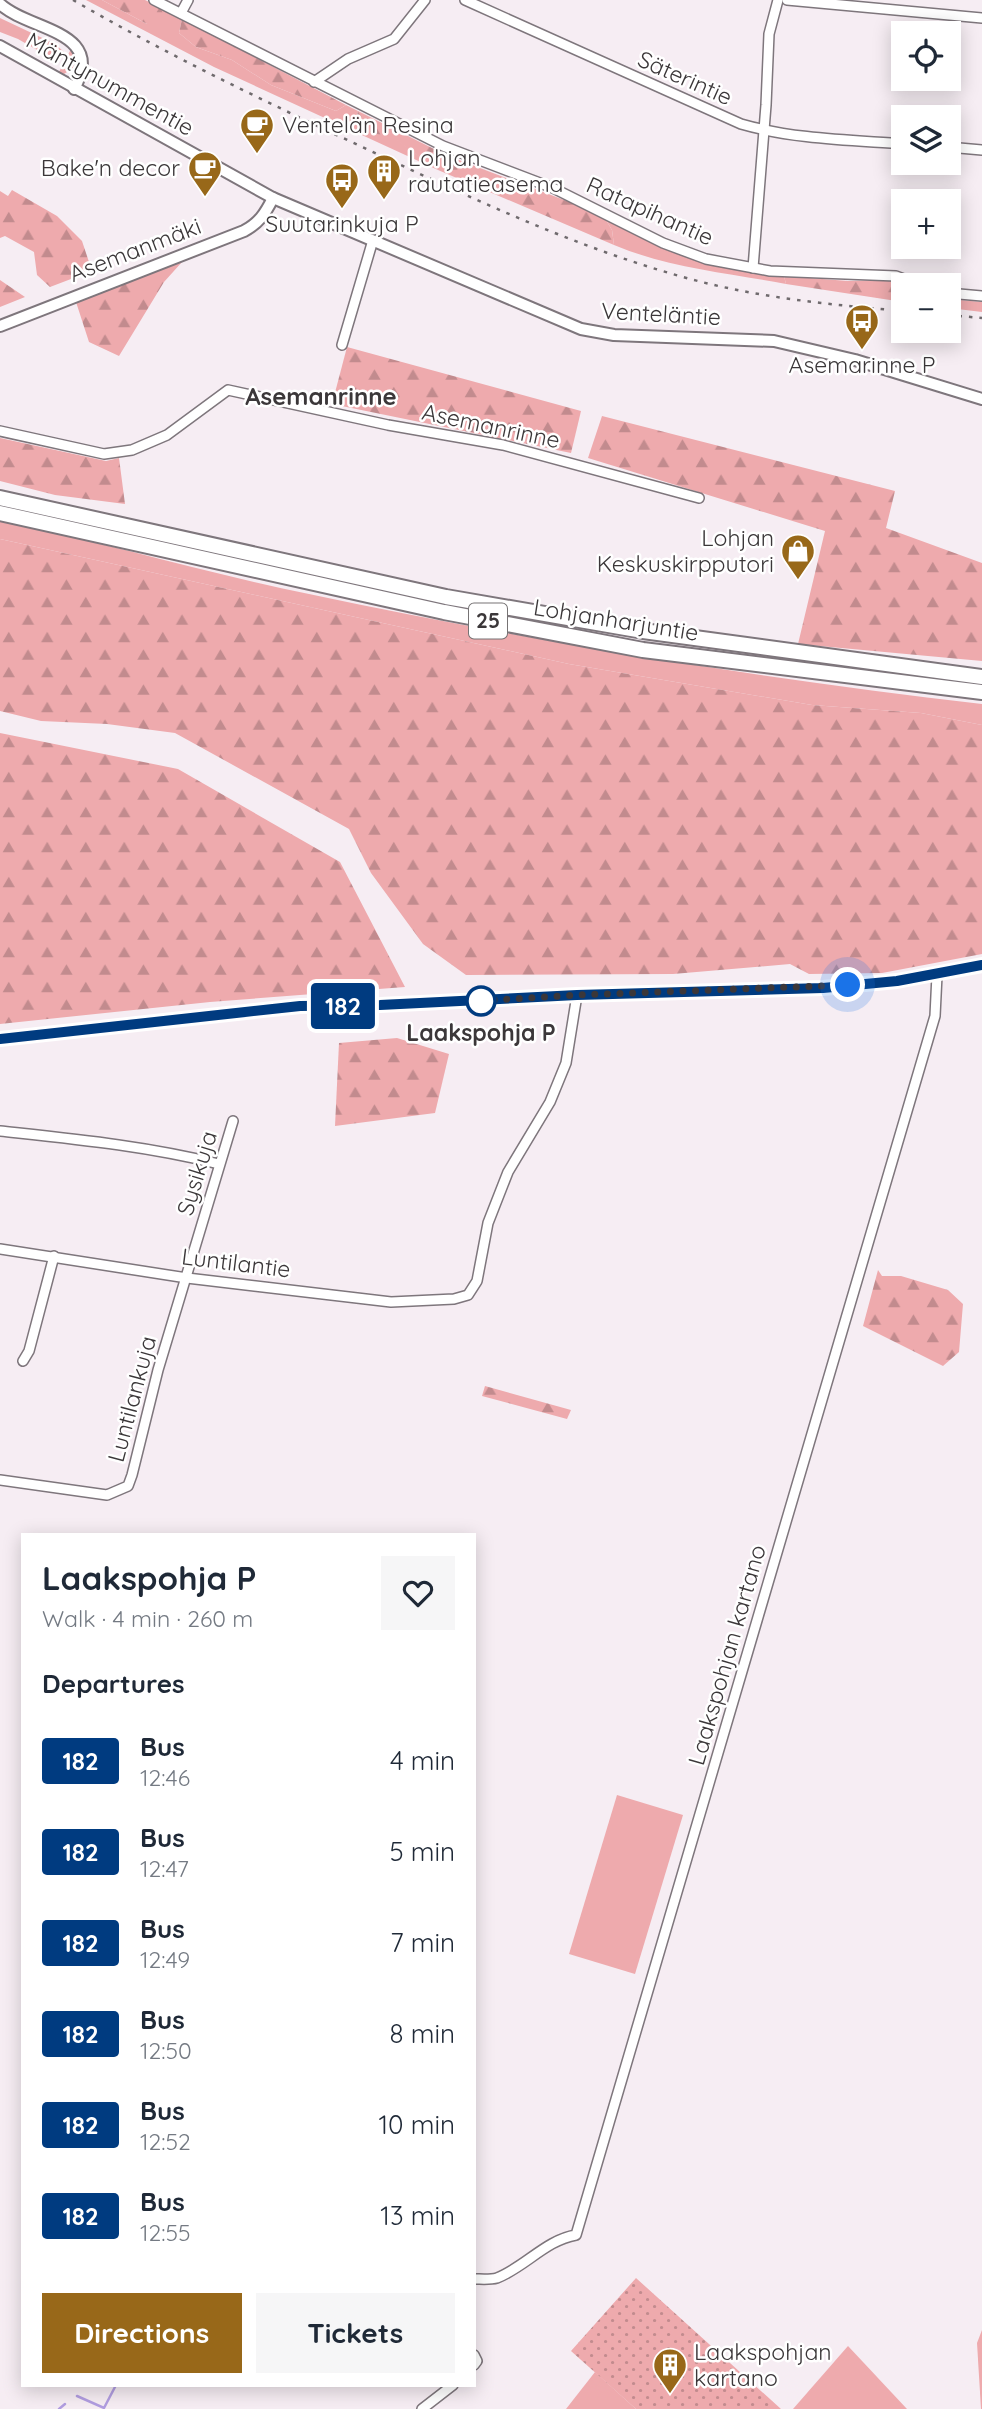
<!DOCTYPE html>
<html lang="en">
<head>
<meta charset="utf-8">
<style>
  :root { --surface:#fff; --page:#f6f6f7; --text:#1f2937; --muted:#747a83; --accent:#986819 }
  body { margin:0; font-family:Quicksand,sans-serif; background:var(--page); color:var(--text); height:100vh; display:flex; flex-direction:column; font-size:26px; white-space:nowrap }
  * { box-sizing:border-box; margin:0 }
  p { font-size:23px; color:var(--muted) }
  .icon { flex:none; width:38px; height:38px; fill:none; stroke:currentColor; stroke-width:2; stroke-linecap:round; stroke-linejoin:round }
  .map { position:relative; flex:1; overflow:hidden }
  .sheet { position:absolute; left:21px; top:1533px; width:455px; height:854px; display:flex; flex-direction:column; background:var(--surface); border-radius:0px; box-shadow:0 4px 18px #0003 }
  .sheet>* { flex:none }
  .badge { padding:0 14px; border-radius:5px; font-size:24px; line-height:46px }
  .fabs { position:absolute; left:891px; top:21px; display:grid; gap:14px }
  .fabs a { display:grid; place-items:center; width:70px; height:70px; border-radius:0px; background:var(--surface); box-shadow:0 4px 18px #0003; font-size:35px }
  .you { position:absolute; width:35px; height:35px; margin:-18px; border:5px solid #fff; border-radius:50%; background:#1a73e8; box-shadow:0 0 0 10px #1a73e833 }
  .map>.badge { position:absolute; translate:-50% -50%; box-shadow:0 0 0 4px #fff }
  h2 { padding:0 21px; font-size:26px; line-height:63px }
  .round { display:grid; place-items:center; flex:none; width:74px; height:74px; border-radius:0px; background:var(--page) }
  .headline { display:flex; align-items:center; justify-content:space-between; height:119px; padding:0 21px }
  h1 { font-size:33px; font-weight:700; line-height:52px }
  .cta { display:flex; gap:14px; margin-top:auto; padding:14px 21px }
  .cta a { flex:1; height:80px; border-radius:0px; background:var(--accent); color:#fff; font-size:28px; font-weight:700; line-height:80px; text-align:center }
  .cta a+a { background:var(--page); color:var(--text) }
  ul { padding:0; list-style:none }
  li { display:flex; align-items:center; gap:21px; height:91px; padding:0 21px }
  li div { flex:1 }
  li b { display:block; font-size:26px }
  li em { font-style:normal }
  li .badge { min-width:77px; font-weight:700; text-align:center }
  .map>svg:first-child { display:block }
</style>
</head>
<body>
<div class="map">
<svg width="982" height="2409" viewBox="0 0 982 2409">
  <defs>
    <pattern id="forest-firs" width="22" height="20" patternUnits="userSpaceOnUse" patternTransform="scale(1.75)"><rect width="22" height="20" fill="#eeaaad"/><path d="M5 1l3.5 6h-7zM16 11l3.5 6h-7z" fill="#c28b8e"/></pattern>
    <pattern id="park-dots" width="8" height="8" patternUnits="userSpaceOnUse" patternTransform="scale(1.75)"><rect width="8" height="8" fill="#eeaaad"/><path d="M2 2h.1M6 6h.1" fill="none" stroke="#c28b8e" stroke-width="1.8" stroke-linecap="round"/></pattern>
  </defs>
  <rect width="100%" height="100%" fill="#f6edf3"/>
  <!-- green -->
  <g fill="#eeaaad">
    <polygon points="86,0 102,0 147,24 160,7 182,19 179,33 196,47 232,60 271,85 336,111 346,105 358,111 356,120 372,133 392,136 438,170 214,67"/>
    <polygon points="0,18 55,44 64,52 58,62 18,39 0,32"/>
    <polygon points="71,49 75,59 73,68 64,74 59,72"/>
    <path d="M606,220l57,28 34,13 87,15 2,8c-58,-11 -117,-16 -172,-39l-2,-15z"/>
    <polygon points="949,299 982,302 982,312 949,308"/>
    <path d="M0,521c104,21 205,52 309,73 222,47 447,84 673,110v21l-61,-12 -109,-8 -243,-41 -569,-125z"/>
    <polygon points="617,1795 683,1815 635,1974 569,1954"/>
    <polygon points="848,2346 907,2409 793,2409"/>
    <polygon points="595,2372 636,2409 566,2409"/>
  </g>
  <!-- forest -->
  <g fill="url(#forest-firs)">
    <polygon points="102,0 145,0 160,7 167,22 147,24"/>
    <polygon points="182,19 346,105 336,111 271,85 232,60 196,47 179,33"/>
    <polygon points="358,111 446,155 572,203 606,220 612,230 614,245 438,170 392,137 372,133 356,120"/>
    <polygon points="12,190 57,216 82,241 92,271 50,287 37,275 34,252 5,236 0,238 0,191 8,196"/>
    <polygon points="182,262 164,282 119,356 89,342 76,302"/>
    <polygon points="784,276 848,281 888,280 909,285 903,285 903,302 786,284"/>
    <polygon points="0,280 25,297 0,307"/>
    <polygon points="347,347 581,411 571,453 332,404"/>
    <polygon points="602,416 895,491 886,528 982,563 982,661 798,644 825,531 588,458"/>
    <polygon points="0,438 106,461 119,458 125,504 55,495 0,481"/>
    <polygon points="0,539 569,664 812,705 921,713 982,725 982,954 882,973 809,974 790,964 673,974 466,975 423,944 371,873 349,829 175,733 107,724 41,721 0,711"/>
    <polygon points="0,733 178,769 340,862 405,987 210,1002 0,1024"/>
    <polygon points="397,1038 449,1054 435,1113 335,1126 339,1043"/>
    <polygon points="878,1270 882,1276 901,1276 948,1290 963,1304 959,1352 943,1366 863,1326"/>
    <polygon points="485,1386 571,1410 567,1419 482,1396"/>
    <polygon points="982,2330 982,2409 981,2409 977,2343"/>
  </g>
  <!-- park -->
  <polygon fill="url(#park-dots)" points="636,2278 781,2409 782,2409 636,2409 571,2351"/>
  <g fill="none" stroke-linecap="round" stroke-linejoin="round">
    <!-- stream -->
    <g stroke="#b19de0" stroke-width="2.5">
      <polyline points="77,2396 104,2408 116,2385"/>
      <polyline points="59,2409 65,2404"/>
    </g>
    <!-- minor casing -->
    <g stroke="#7e767c" stroke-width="12">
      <g id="minor">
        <polyline points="154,0 443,146 553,188 663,243 706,259 770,271 896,276 920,285"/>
        <path d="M465,0l276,124c52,15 108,16 162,20"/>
        <polyline points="787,0 982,18"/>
        <polyline points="181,13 188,0"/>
        <polyline points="314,82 348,59 394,39 425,0"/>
        <polyline points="948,147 982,150"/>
        <polyline points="753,268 766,105 769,34 778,0"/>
        <polyline points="948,293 982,296"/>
        <polyline points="342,345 373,240"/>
        <polyline points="0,431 104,454 132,450 167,435 228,390 388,425 503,445 699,498"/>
        <path d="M0,1131c74,8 147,15 219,33"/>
        <polyline points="0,1249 187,1278 391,1302 454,1299 468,1295 477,1281 488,1223 508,1172 550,1102 566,1063 577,995"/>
        <polyline points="23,1361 29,1351 54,1256"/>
        <polyline points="0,1480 107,1495 128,1486 132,1475 158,1370 233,1121"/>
        <path d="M474,2279c7,0 16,1 23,-1 28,-11 49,-38 79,-43l359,-1219 2,-41"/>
        <polyline points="474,2355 477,2361 474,2365"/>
        <polyline points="422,2409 453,2385"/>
      </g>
    </g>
    <!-- tertiary casing -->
    <g stroke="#7e767c" stroke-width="14">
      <g id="tertiary">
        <path d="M0,4c29,27 107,26 74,85"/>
        <polyline points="0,46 273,198 581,329 614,335 774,341 855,360 982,399"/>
        <path d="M0,326l244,-95c15,-8 21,-17 29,-33"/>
        <polyline points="0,1039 300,1006 380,1005 577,995 823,988 897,981 982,965"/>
      </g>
    </g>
    <!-- trunk casing -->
    <g stroke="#7e767c" stroke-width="18">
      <g id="trunk">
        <polyline points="0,498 446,597 643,631 982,677"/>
        <polyline points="0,513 444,612 643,650 982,692"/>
      </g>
    </g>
    <!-- minor -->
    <use href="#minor" stroke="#fff" stroke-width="9"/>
    <!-- tertiary -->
    <use href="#tertiary" stroke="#fff" stroke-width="10"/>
    <!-- trunk -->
    <use href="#trunk" stroke="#fff" stroke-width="14"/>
    <!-- rail -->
    <g stroke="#6f6a6d" stroke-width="2.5" stroke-dasharray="3.5 7" stroke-linecap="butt">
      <path d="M73,0c93,54 189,100 287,146 109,51 218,103 334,134 68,18 139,25 209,31"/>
      <polyline points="948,315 982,318"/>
    </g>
  </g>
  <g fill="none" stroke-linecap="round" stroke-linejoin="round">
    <!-- line casing -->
    <g stroke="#fff" stroke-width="16">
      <polyline id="line" points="0,1039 300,1006 380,1005 577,995 823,988 897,981 982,965"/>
    </g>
    <!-- line -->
    <use href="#line" stroke="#003b80" stroke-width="10"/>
    <!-- walk -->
    <polyline stroke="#3b3739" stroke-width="7" stroke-dasharray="0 12.6" points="481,1001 475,1001 577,995 848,985"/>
  </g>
  <!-- icons -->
  <defs>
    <g id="cafe-pin" transform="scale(1.75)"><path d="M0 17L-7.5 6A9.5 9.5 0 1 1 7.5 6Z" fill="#986819" stroke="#fff"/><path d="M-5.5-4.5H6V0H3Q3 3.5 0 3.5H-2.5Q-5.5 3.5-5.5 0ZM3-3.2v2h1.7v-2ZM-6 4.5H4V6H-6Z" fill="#fff"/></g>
    <g id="building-pin" transform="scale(1.75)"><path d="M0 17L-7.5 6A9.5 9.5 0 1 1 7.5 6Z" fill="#986819" stroke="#fff"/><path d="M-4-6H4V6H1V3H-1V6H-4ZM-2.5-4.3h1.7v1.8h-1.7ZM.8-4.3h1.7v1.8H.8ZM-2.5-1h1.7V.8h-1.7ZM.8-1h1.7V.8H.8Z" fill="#fff"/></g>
    <g id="bus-pin" transform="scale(1.75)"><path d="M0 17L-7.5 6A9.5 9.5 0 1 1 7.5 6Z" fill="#986819" stroke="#fff"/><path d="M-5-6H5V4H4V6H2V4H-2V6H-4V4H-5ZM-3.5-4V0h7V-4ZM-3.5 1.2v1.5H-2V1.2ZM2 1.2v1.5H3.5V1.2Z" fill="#fff"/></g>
    <g id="shop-pin" transform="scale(1.75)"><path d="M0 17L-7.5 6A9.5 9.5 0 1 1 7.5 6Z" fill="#986819" stroke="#fff"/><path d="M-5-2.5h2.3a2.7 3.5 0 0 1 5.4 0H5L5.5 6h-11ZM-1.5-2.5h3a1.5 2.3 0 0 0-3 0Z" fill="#fff"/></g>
  </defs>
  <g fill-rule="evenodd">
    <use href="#cafe-pin" x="257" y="125"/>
    <use href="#cafe-pin" x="205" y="168"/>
    <use href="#building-pin" x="384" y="171"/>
    <use href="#bus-pin" x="342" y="180"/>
    <use href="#bus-pin" x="862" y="321"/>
    <use href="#shop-pin" x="798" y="551"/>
    <use href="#building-pin" x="670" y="2365"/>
  </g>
  <!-- markers -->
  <circle fill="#fff" stroke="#003b80" stroke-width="3.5" cx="481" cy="1001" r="14"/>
  <g text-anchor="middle" stroke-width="5" stroke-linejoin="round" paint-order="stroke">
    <!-- shield labels -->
    <rect fill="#fff" stroke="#767374" stroke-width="2" x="469" y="603.5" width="38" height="35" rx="5"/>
    <g font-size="21" font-weight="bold" fill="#3b3739">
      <text x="488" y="628">25</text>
    </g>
    <!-- street labels -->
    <g font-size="23" fill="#3b3739" stroke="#fff">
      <text transform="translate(685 78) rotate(24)" y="8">Säterintie</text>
      <text transform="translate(110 84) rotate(29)" y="8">Mäntynummentie</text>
      <text transform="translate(650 211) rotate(24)" y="8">Ratapihantie</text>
      <text transform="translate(135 250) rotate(-21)" y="8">Asemanmäki</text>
      <text transform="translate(661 314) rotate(3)" y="8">Venteläntie</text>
      <text transform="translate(491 426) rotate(12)" y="8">Asemanrinne</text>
      <text transform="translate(616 620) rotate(9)" y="8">Lohjanharjuntie</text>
      <text transform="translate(197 1173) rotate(-73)" y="8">Sysikuja</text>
      <text transform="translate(236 1263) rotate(7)" y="8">Luntilantie</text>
      <text transform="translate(132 1399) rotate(-75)" y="8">Luntilankuja</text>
      <text transform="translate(727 1655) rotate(-74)" y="8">Laakspohjan kartano</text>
    </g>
    <!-- poi labels -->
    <g font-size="23" fill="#3b3739" stroke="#fff" text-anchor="start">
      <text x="282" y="133">Ventelän Resina</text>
      <text x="408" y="166">Lohjan<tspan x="408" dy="26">rautatieasema</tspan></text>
      <text x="180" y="176" text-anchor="end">Bake'n decor</text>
      <text x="342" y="232" text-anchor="middle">Suutarinkuja P</text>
      <text x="862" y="373" text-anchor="middle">Asemarinne P</text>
      <text x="774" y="546" text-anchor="end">Lohjan<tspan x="774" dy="26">Keskuskirpputori</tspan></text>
      <text x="694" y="2360">Laakspohjan<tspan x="694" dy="26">kartano</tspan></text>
    </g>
    <!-- stop labels -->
    <g font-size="23" font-weight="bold" fill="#3b3739" stroke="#fff">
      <text x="481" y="1041">Laakspohja P</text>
    </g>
    <!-- neighbourhood labels -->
    <g font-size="24" font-weight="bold" fill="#3b3739" stroke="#fff">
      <text x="321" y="405">Asemanrinne</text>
    </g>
  </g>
</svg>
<div class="fabs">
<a><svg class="icon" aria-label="locate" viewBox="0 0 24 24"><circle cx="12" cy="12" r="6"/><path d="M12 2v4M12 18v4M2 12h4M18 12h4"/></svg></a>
<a><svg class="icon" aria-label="layers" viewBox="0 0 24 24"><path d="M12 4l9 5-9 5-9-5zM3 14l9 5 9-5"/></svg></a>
<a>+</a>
<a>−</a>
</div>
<div class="you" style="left:848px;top:985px"></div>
<b class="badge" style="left:343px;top:1006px;background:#003b80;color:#fff">182</b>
<section class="sheet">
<div class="headline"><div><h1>Laakspohja P</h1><p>Walk · 4 min · 260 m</p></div><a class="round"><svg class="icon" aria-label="heart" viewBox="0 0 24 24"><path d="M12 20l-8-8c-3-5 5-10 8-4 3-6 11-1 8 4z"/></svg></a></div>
<h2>Departures</h2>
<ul>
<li><span class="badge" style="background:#003b80;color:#fff">182</span><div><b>Bus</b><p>12:46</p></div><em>4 min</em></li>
<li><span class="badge" style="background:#003b80;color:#fff">182</span><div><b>Bus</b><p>12:47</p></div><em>5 min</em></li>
<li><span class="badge" style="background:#003b80;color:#fff">182</span><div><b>Bus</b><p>12:49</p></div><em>7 min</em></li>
<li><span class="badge" style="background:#003b80;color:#fff">182</span><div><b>Bus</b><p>12:50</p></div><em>8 min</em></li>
<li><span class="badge" style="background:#003b80;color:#fff">182</span><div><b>Bus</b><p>12:52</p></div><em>10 min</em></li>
<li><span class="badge" style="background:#003b80;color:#fff">182</span><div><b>Bus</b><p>12:55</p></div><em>13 min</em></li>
</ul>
<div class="cta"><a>Directions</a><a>Tickets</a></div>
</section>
</div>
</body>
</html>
